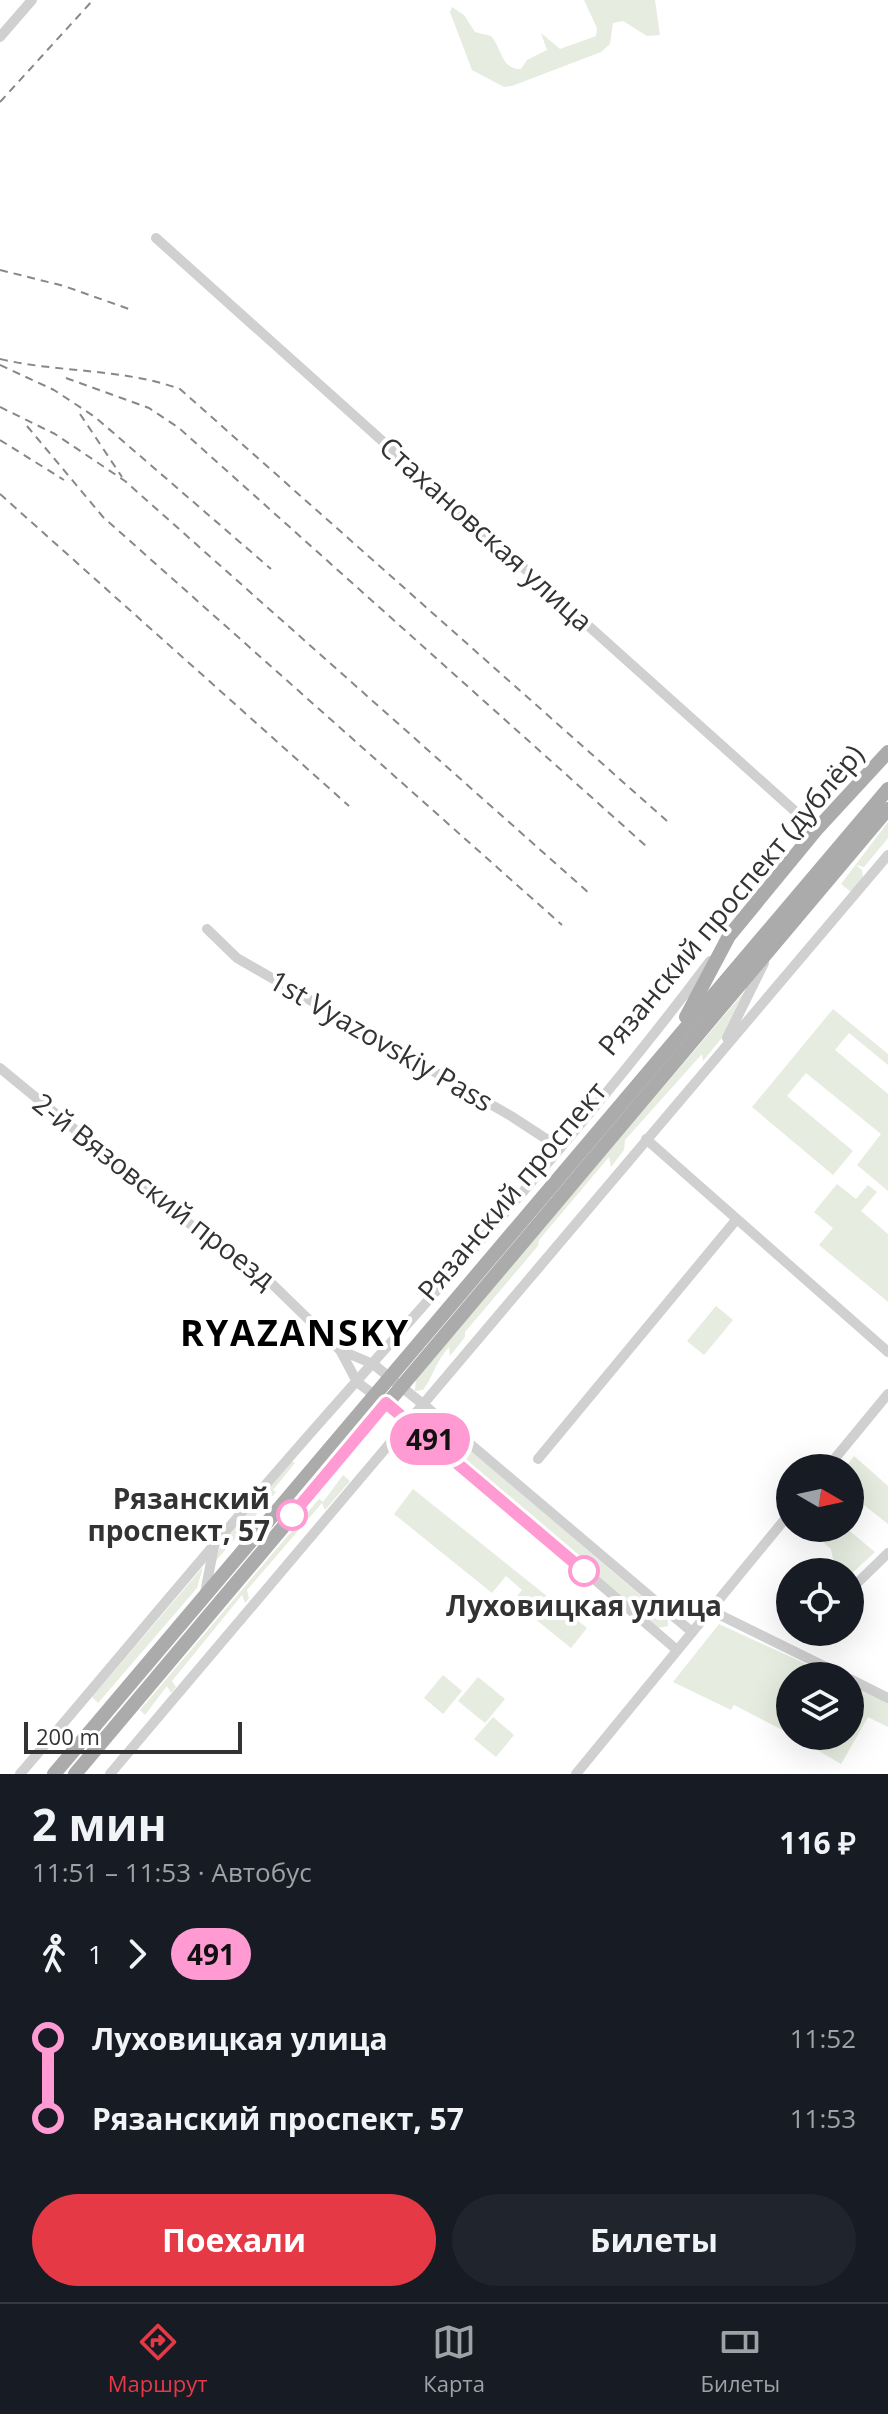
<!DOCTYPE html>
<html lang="ru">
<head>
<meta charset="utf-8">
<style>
  :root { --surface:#171b24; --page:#20242c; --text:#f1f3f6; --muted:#9ea1a6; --line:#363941; --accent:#e63946 }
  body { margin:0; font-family:"Open Sans",sans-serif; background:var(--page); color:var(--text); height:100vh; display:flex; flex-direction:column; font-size:30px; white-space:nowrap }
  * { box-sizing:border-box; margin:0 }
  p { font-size:26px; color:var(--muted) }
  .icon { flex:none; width:44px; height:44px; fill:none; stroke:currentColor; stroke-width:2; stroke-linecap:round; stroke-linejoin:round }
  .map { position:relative; height:1774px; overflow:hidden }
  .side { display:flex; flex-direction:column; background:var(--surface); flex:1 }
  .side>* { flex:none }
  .badge { padding:0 16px; border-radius:26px; font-size:28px; line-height:52px }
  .needle { width:52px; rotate:99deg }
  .fabs { position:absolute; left:776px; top:1454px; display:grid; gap:16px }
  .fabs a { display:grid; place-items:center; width:88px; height:88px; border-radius:50%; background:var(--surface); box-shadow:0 8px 32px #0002; font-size:40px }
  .scale { position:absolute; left:24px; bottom:20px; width:218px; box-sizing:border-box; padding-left:8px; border:4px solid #333; border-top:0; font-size:22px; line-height:28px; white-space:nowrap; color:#333; -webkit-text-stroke:6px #fff; paint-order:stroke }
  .map>.badge { position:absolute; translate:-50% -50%; box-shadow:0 0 0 4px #fff }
  .legs { display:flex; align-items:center; gap:12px; height:88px; padding:0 32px; font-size:26px }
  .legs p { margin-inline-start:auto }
  .headline { display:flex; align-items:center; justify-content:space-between; height:136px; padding:0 32px }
  h1 { font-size:44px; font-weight:700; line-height:60px }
  .primary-button { display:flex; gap:16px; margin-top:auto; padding:16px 32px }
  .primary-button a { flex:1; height:92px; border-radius:48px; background:var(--accent); color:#fff; font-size:32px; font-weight:700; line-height:92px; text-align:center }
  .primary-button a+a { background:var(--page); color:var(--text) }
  ul { padding:0 32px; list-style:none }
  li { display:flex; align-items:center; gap:28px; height:80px; font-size:30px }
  li i { display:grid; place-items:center; width:12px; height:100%; margin:0 10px; background:currentColor }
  li i::after { content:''; width:20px; height:20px; margin:-10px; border:6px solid; border-radius:50%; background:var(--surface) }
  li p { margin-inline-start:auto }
  li:first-child i { background:linear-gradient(#0000 50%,currentColor 0) }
  li:last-child i { background:linear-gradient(currentColor 50%,#0000 0) }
  .dock { display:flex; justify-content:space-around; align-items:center; height:112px; border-top:2px solid var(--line); background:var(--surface); font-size:22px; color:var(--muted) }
  .dock a { display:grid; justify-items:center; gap:4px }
  .dock .on { color:var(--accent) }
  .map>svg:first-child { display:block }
</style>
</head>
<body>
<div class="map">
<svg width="888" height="1774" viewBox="0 0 888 1774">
  <rect width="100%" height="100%" fill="#fff"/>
  <!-- green -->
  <g fill="#e6ecdf">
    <path d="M584,0h71l5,35 -13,1 -24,-15 -10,2 -3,21 -9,8 -89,34 -8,1 -32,-17 -22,-58 2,-5 12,8 11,17 16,4c11,12 10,34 30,33l6,-9 20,-10 -6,-17 19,16 36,-13 1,-8z"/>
    <polygon points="888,822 888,838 864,867 856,865 862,870 863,878 851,892 841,884"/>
    <path d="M745,991l-20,43 -22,27 -1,-7 -77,86 -1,10 -13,17 -2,-10 -70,83 -1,6 -73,86v5l-15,19 -1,-9c-15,17 -15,29 -26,43l-8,1 1,-13z"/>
    <polygon points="833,1009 888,1054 888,1065 849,1033 835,1050 888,1094 888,1191 857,1165 881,1134 806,1073 787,1096 853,1151 833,1175 752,1107"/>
    <polygon points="837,1184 856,1199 868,1185 877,1192 861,1211 888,1234 888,1302 819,1245 833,1228 814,1212"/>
    <polygon points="716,1306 733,1320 704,1355 687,1341"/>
    <polygon points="447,1430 668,1619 668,1626 658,1628 438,1440"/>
    <polygon points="854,1456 888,1486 888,1524 850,1494 850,1468 845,1468"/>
    <polygon points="292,1461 295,1463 273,1490 276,1492 214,1563 220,1546"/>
    <polygon points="343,1475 350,1481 325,1510 322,1503 247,1590 249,1598 245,1603 242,1595 172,1681 176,1687 171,1693 167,1686 145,1715 140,1710 319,1499 323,1502"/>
    <polygon points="413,1489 587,1628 571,1648 513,1601 522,1590 506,1576 492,1593 394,1514"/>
    <polygon points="807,1528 846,1528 875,1552 850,1575 850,1572 844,1572 834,1564 831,1549"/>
    <polygon points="203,1567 197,1588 98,1703 92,1697"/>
    <polygon points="719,1624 832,1676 790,1676 790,1734 734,1705 731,1710 673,1682"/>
    <polygon points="443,1675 462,1691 443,1714 424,1698"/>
    <polygon points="478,1677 505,1699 485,1723 458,1701"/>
    <polygon points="850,1684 888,1702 888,1727 868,1717 841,1764 794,1736 850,1736"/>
    <polygon points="493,1717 514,1735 496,1757 474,1739"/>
  </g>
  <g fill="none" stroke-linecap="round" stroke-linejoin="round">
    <!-- minor -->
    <g stroke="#d0d0d0" stroke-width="10">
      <polyline points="0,37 32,0"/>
      <polyline points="156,238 816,830"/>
      <polyline points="207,929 237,958 511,1116 560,1148"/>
      <polyline points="727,1038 764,963"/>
      <polyline points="0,1068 201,1233 269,1281 340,1350 373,1364 429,1409 692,1632"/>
      <polyline points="646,1139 888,1352"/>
      <polyline points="340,1350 357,1382 414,1425 677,1650"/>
      <polyline points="538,1459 736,1220"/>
      <polyline points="827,1468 888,1394"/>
      <polyline points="850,1590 888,1553"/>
      <polyline points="205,1593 214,1546"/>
      <polyline points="710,1610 844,1676"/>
      <polyline points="850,1679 888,1698"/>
      <path d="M20,1774c101,-118 200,-239 303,-355 132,-149 267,-298 387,-458"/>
      <polyline points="110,1774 888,855"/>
      <polyline points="576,1774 790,1513"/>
    </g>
    <!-- major -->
    <g stroke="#ababab" stroke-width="14">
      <polyline points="686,1017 729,936 816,830 888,752"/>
      <polyline points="54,1774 888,789"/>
      <polyline points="75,1774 888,809"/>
    </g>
    <!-- rail -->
    <g stroke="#888" stroke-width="2" stroke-dasharray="8 6" stroke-linecap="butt">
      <polyline points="0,102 93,0"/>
      <polyline points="0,270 64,286 129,309"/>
      <path d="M0,359c60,14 122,9 180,30l487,432"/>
      <polyline points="0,365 54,390 95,417 271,569"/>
      <polyline points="66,378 149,408 179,428 646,846"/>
      <polyline points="0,407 55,434 125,481 590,894"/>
      <polyline points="80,414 122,477"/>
      <polyline points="27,426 103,517 562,925"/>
      <polyline points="0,440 64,480"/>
      <polyline points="0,494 349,806"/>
    </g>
  </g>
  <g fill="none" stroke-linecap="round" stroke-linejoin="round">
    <!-- line-1 casing -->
    <g stroke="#fff" stroke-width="18">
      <polyline id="line-1" points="292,1515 386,1403 584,1571"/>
    </g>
    <!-- line-1 -->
    <use href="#line-1" stroke="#ff9ad2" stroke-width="12"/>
  </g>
  <!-- markers -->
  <g fill="#fff" stroke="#ff9ad2" stroke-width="4">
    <circle cx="292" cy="1515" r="14"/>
    <circle cx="584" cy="1571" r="14"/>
  </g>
  <g text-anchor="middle" stroke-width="8" stroke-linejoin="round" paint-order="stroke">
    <!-- street labels -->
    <g font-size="28" fill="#333" stroke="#fff">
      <text transform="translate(486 534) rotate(42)" y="10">Стахановская улица</text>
      <text transform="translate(731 900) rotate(-50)" y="10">Рязанский проспект (дублёр)</text>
      <text transform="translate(381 1041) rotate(30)" y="10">1st Vyazovskiy Pass</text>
      <text transform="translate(154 1191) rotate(38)" y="10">2-й Вязовский проезд</text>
      <text transform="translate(512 1191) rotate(-50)" y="10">Рязанский проспект</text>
    </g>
    <!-- stop labels -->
    <g font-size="28" font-weight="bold" fill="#333" stroke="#fff" text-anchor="end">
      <text x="270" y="1509">Рязанский<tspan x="270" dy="32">проспект, 57</tspan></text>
      <text x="584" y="1616" text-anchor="middle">Луховицкая улица</text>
    </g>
    <!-- district labels -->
    <g font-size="36" font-weight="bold" letter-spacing="2" fill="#000" stroke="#fff">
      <text x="295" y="1346">RYAZANSKY</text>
    </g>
  </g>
</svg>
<div class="fabs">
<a><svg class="needle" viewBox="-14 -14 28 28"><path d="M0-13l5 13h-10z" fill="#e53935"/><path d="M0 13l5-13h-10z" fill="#9ea1a6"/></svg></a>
<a><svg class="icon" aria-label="locate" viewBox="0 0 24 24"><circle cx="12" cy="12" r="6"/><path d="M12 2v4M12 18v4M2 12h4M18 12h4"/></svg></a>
<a><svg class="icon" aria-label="layers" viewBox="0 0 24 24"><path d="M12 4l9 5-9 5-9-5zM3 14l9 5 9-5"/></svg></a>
</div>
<div class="scale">200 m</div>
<b class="badge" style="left:430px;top:1439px;background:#ff9ad2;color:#111">491</b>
</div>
<section class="side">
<div class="headline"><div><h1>2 мин</h1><p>11:51 – 11:53 · Автобус</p></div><b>116 ₽</b></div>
<div class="legs"><svg class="icon" aria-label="walk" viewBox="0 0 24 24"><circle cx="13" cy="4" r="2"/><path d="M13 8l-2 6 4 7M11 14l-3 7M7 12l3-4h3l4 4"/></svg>1<svg class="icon" aria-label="forward" viewBox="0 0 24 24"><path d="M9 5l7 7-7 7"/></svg><b class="badge" style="background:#ff9ad2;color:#111">491</b></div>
<ul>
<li><i style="color:#ff9ad2"></i><b>Луховицкая улица</b><p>11:52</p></li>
<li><i style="color:#ff9ad2"></i><b>Рязанский проспект, 57</b><p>11:53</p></li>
</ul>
<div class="primary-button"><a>Поехали</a><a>Билеты</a></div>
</section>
<nav class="dock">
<a class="on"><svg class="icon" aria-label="directions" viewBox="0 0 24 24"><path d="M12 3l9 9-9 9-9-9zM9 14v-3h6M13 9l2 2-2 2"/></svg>Маршрут</a>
<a><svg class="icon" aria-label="map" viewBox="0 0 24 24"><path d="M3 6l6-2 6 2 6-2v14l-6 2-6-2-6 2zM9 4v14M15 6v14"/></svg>Карта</a>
<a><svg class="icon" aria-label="tickets" viewBox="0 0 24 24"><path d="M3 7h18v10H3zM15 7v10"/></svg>Билеты</a>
</nav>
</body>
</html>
